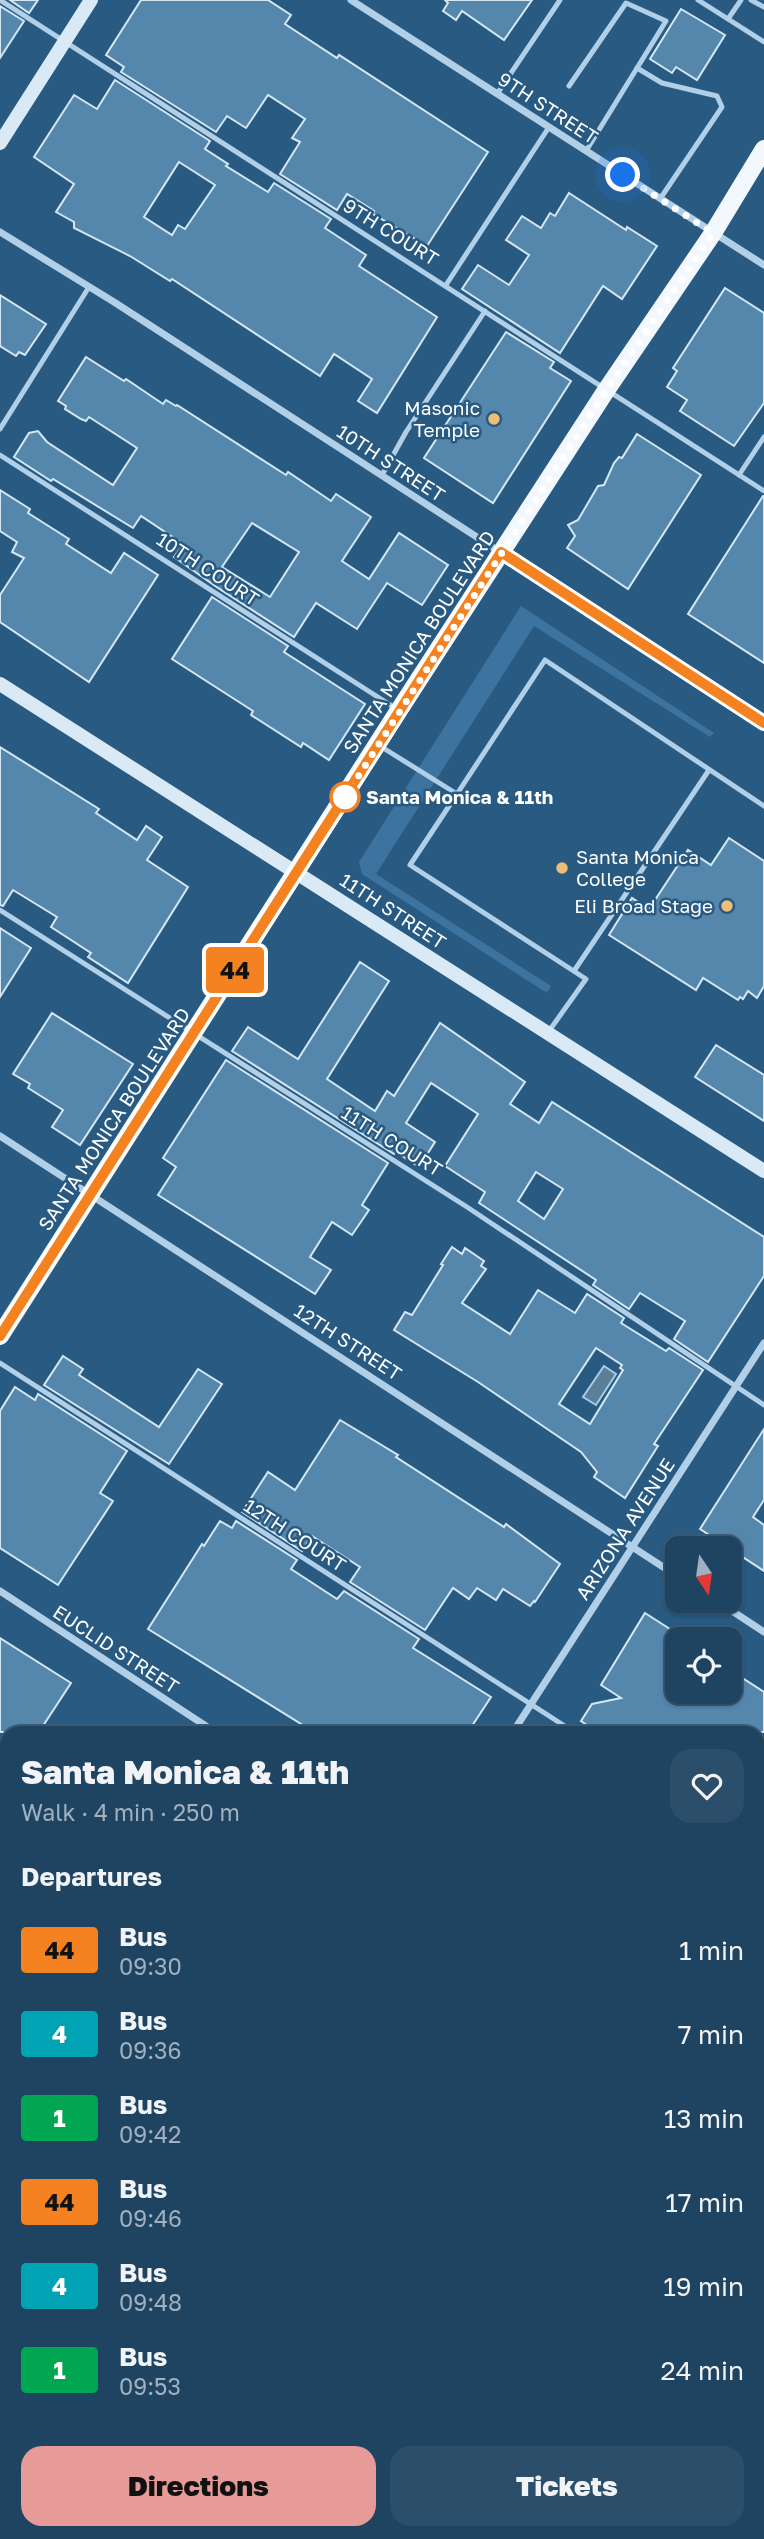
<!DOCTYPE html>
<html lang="en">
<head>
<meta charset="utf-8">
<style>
  :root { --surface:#1e4462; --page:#2b4e6b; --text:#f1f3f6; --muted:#a1b0be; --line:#3c5c77; --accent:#e69b98 }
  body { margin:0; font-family:"Golos Text",sans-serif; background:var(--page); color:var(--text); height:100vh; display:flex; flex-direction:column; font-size:26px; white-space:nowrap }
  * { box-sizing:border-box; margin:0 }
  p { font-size:23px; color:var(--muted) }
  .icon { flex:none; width:38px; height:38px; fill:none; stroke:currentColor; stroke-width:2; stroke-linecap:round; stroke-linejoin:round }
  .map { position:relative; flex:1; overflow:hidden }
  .sheet { position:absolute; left:0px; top:1726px; width:765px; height:814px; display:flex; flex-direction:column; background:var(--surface); border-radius:21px 21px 0 0; box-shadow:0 2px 5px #0004,0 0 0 2px var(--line) }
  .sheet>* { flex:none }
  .badge { padding:0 14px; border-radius:5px; font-size:24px; line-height:46px }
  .needle { width:46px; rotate:167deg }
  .fabs { position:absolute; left:665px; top:1536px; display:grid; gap:14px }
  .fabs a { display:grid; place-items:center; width:77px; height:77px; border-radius:14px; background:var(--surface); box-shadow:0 2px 5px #0004,0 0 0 2px var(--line); font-size:35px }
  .you { position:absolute; width:35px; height:35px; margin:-18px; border:5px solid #fff; border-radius:50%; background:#1a73e8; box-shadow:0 0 0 10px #1a73e833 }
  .map>.badge { position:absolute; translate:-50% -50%; box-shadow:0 0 0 4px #fff }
  h2 { padding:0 21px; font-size:26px; line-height:63px }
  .round { display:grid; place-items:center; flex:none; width:74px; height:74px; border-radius:21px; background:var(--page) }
  .head { display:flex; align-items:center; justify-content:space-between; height:119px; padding:0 21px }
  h1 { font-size:33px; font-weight:800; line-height:52px }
  .cta { display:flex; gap:14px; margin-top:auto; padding:14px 21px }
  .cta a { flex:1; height:80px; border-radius:21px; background:var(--accent); color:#111; font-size:28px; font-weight:800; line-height:80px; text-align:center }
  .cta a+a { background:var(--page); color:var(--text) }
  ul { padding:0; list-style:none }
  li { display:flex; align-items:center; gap:21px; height:84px; padding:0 21px }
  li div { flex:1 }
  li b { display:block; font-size:26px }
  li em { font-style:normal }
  li .badge { min-width:77px; font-weight:700; text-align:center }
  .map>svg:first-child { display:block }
</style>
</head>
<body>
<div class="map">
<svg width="764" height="2539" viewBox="0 0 764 2539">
  <rect width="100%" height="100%" fill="#285a82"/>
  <!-- green -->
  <polygon fill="#3d749f" points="521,606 714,733 710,737 534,626 376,874 551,986 547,993 362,874 359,862"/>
  <!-- water -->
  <polygon fill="#5b7e99" stroke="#a6cbe6" stroke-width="2" points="604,1366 616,1374 596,1405 583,1397"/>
  <!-- building -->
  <g fill="#5586ac" stroke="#d4e7f5" stroke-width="2" fill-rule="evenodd">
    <polygon points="10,0 38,0 29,13"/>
    <polygon points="141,0 268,0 291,15 285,24 337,58 339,55 488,152 427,246 373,214 374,211 347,194 337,210 280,174 300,142 292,138 305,119 268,95 246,128 227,116 216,132 121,72 124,67 106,55"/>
    <polygon points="445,0 532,0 504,40 462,11 456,20 443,11 448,3"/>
    <polygon points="0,6 24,21 0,58"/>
    <polygon points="681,9 725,35 697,80 676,67 672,73 650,59"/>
    <path d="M115,80l95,61 -5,8 23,15 -2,2 42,26 6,-9 57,36 -6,9 41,27 -7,11 78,51 -60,96 -19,-12 14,-22 -38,-25 -14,22 -148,-97 -2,2 -40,-25 -56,-28v-6l-18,-10 18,-28 -40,-27 40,-62 23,14zM179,162l36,23 -30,44 -7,-4 -6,10 -28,-18z"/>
    <polygon points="569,193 626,230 627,227 657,246 622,299 603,286 560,353 462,289 478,265 509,285 529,255 506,240 522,216 541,228 550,213 555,216"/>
    <polygon points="725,288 764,313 764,403 734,446 680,411 687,400 667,387 677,371 673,368"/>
    <polygon points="0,295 46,324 25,355 19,352 16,356 0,346"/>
    <polygon points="506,332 554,362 550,368 571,381 493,503 424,458"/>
    <path d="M86,357l38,24 2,-2 37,25 3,-4 10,6 1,-1 109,70 2,-3 43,29 5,-7 35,23 -29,44 27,18 30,-46 49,32 -26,40 -35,-22 -30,46 -41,-26 -22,34 -76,-49 -44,-31 9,-13 -42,-28 -8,12 -80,-49 -2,2 -37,-24 15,-24 9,-2 9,11 66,43 24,-37 -48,-31 -3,4 -5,-2 -16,-10 1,-3 -8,-5zM252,523l47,29 -29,45 -48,-30z"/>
    <polygon points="637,434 701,475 628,589 567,548 575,536 568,525 578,520 598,486 604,485 614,463 619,457 622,458"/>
    <polygon points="0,490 30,509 28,513 69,539 66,544 111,573 124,553 158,575 89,682 0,622 0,595 24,558 12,552 17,542 0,531"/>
    <polygon points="763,496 764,496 764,663 688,614"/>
    <polygon points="212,597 288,646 284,652 365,704 329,760 303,743 301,747 251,715 253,711 172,659"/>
    <polygon points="0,747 99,809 96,813 137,840 146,826 162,837 147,860 188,887 128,983 88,957 91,953 51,927 57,917 13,890 3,906 0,905"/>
    <polygon points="729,838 764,861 764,986 757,998 748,991 743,999 740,997 738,1000 703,978 696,990 609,935 632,898 649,909 688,850 711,865"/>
    <polygon points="0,928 31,948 0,997"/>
    <path d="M360,962l29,19 -62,98 48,32 12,-20 7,5 46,-73 85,59 -15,22 29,19 13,-21 212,135v39l-56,86 -34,-23 11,-18 -45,-28 -11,16 -36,-24 3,-5 -117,-77 6,-11 -40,-26 33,-52 -47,-31 -25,40 29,19 -16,25 -23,-15 -2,2 -162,-103 16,-24 50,32zM536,1172l27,17 -19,30 -26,-18z"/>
    <polygon points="52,1013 133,1064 80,1145 52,1127 63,1110 28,1088 30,1084 13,1074"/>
    <polygon points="716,1045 764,1075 764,1121 695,1077"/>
    <polygon points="226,1060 388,1163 362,1205 369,1210 352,1235 332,1222 310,1257 331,1270 315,1294 158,1195 176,1167 163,1158"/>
    <path d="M452,1247l10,7 3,-6 19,13 -3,5 5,3 -24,34 48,31 28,-44 37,23 12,-19 37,24 -3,5 45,28 3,-3 34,22 -49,74 4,2 -33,52 -31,-21 3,-5 -16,-20 -103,-70 -84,-52 11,-18 7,3 31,-50 -2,-1zM596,1348l26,17 -2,3 3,2 -33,54 -31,-20z"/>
    <polygon points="63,1356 83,1369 79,1375 159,1427 198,1369 222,1384 169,1464 44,1385"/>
    <polygon points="15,1387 35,1400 38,1394 127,1451 100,1493 113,1501 58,1585 0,1548 0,1411"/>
    <polygon points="340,1420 398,1455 396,1457 504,1527 506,1524 560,1564 535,1602 534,1601 530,1606 503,1589 496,1600 477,1588 469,1599 453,1588 425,1630 350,1582 360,1567 312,1536 302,1551 242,1512 268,1472 295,1490"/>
    <polygon points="764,1429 764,1500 753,1517 764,1525 764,1571 700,1529"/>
    <polygon points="220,1521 232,1528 236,1521 297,1560 291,1569 337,1599 344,1591 419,1639 413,1648 491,1697 468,1732 314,1732 148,1629 197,1552 202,1544 204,1546"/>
    <polygon points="645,1613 687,1640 677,1640 677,1692 730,1692 730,1670 764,1692 764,1732 597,1732 581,1721 592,1704 621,1698 601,1685"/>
    <polygon points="0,1638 71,1683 39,1732 0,1732"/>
  </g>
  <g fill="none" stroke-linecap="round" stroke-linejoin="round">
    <!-- lane -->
    <g stroke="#b1cfe6" stroke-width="5">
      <polyline points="0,0 764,491"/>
      <polyline points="698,0 764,42"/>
      <polyline points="751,0 764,7"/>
      <polyline points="728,19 741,0"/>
      <polyline points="637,68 662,83 717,96 722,107 660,199"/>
      <polyline points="569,86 626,3 666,21 586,151"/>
      <polyline points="497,94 560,0"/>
      <polyline points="446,285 549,127"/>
      <polyline points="0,429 89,287"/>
      <polyline points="0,455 395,708"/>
      <polyline points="382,475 406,432 485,311"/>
      <polyline points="739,475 764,437"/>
      <polyline points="380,746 457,794 410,865 586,979 549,1031"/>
      <polyline points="457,794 545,660 764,806"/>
      <polyline points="0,910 467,1207 764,1405"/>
      <polyline points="574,971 709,770"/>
      <polyline points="0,1363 574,1732"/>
      <polyline points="0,1817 7,1822"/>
      <polyline points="758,1851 764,1855"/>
      <polyline points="758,2096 764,2087"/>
      <polyline points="758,2191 764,2182"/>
      <polyline points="0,2276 7,2280"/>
      <polyline points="758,2310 764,2314"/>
      <polyline points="400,2532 411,2539"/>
      <polyline points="532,2539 537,2532"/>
      <polyline points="584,2539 588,2532"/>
    </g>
    <!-- street -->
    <g stroke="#b1cfe6" stroke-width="7">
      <polyline points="351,0 764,265"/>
      <polyline points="0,232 114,302 764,723"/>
      <polyline points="0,1136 677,1576"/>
      <polyline points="0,1591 215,1732"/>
      <polyline points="717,1601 764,1632"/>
      <polyline points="513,1732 764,1343"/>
      <polyline points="758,2081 764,2085"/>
      <polyline points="0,2501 7,2505"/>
      <polyline points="0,2522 7,2511"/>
      <polyline points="49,2532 59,2539"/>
    </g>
    <!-- secondary -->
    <g stroke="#dae9f6" stroke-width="14">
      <polyline points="0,143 91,0"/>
      <polyline points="0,684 764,1171"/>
      <polyline points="0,2043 7,2047"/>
      <polyline points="757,2532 764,2537"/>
    </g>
    <!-- primary -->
    <polyline stroke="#f2f8fd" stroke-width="18" points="0,1336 399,710 607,389 713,233 764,149"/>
  </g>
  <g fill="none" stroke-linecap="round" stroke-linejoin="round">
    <!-- line casing -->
    <g stroke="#fff" stroke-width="16">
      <polyline id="line" points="0,1336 501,552 764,723"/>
    </g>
    <!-- line -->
    <use href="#line" stroke="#f58220" stroke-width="10"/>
    <!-- walk -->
    <polyline stroke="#fff" stroke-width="7" stroke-dasharray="0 12.6" points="345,797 607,389 713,233 623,175"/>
  </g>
  <!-- markers -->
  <g fill="#edbe78" stroke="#285a82" stroke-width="2.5">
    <circle cx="494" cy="419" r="7"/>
    <circle cx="562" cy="868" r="7"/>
    <circle cx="727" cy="906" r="7"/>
  </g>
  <circle fill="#fff" stroke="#f58220" stroke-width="3.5" cx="345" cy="797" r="14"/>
  <g text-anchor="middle" stroke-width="5" stroke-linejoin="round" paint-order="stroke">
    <!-- street labels -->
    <g font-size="19" fill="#fff" stroke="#285a82">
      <text transform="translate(548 108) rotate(33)" y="7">9TH STREET</text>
      <text transform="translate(391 232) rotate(32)" y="7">9TH COURT</text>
      <text transform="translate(391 463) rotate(33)" y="7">10TH STREET</text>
      <text transform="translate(208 569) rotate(33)" y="7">10TH COURT</text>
      <text transform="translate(419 642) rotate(-57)" y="7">SANTA MONICA BOULEVARD</text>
      <text transform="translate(393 911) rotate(33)" y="7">11TH STREET</text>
      <text transform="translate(114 1119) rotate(-57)" y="7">SANTA MONICA BOULEVARD</text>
      <text transform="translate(392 1141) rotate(32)" y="7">11TH COURT</text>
      <text transform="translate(348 1342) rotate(33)" y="7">12TH STREET</text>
      <text transform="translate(625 1529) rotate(-57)" y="7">ARIZONA AVENUE</text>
      <text transform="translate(295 1535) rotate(33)" y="7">12TH COURT</text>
      <text transform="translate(116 1649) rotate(33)" y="7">EUCLID STREET</text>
    </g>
    <!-- poi labels -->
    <g font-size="19" fill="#fff" stroke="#285a82" text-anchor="end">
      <text x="480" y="415">Masonic<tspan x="480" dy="22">Temple</tspan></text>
      <text x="576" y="864" text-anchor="start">Santa Monica<tspan x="576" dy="22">College</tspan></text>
      <text x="713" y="913">Eli Broad Stage</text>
    </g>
    <!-- stop labels -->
    <g font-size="19" font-weight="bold" fill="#fff" stroke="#285a82" text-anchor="start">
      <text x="366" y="804">Santa Monica &amp; 11th</text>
    </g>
  </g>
</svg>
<div class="fabs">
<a><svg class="needle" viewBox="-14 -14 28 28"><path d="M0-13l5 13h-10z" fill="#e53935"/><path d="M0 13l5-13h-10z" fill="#a1b0be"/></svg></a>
<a><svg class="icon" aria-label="locate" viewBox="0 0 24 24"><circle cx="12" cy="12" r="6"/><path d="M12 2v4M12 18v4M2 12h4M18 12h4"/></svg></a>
</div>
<div class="you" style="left:623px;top:175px"></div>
<b class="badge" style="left:235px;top:970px;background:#f58220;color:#111">44</b>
<section class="sheet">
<div class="head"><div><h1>Santa Monica &amp; 11th</h1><p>Walk · 4 min · 250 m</p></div><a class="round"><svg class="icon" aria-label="heart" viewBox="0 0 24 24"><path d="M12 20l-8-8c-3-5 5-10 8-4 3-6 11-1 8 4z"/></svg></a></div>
<h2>Departures</h2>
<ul>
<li><span class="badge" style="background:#f58220;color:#111">44</span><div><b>Bus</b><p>09:30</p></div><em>1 min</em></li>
<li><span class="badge" style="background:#00a3b4;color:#fff">4</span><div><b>Bus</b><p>09:36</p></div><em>7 min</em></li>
<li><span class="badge" style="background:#00a651;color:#fff">1</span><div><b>Bus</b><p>09:42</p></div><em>13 min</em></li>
<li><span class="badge" style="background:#f58220;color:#111">44</span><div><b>Bus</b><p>09:46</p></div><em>17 min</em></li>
<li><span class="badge" style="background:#00a3b4;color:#fff">4</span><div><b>Bus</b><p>09:48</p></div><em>19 min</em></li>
<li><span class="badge" style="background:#00a651;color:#fff">1</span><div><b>Bus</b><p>09:53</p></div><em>24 min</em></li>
</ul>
<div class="cta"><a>Directions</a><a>Tickets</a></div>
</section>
</div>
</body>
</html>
